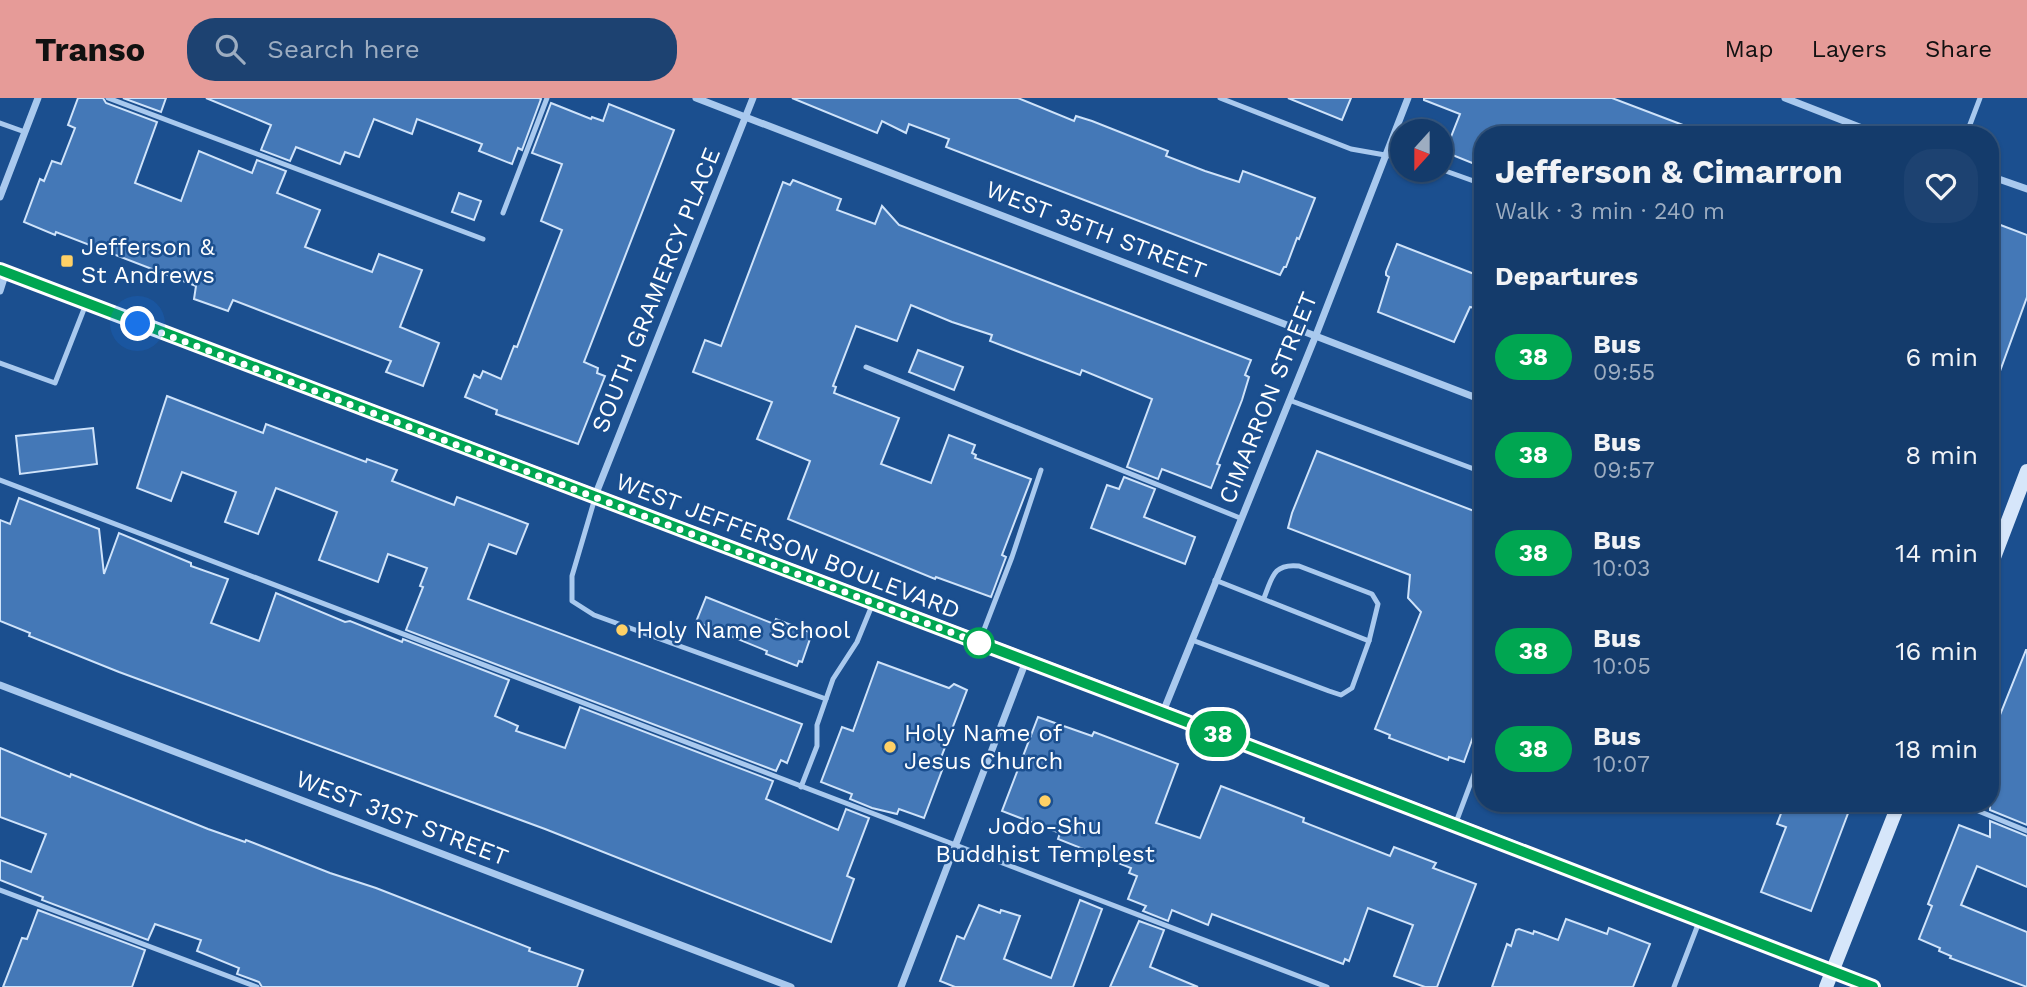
<!DOCTYPE html>
<html lang="en">
<head>
<meta charset="utf-8">
<style>
  :root { --surface:#143b6b; --page:#1d4271; --text:#f1f3f6; --muted:#9dadc1; --line:#33557e; --accent:#e69b98 }
  body { margin:0; font-family:"Work Sans",sans-serif; background:var(--page); color:var(--text); height:100vh; display:flex; flex-direction:column; font-size:26px; white-space:nowrap }
  * { box-sizing:border-box; margin:0 }
  p { font-size:23px; color:var(--muted) }
  .icon { flex:none; width:38px; height:38px; fill:none; stroke:currentColor; stroke-width:2; stroke-linecap:round; stroke-linejoin:round }
  .map { position:relative; flex:1; overflow:hidden }
  .side { position:absolute; left:1474px; top:28px; width:525px; height:686px; display:flex; flex-direction:column; background:var(--surface); border-radius:28px; box-shadow:0 2px 5px #0004,0 0 0 2px var(--line) }
  .side>* { flex:none }
  .badge { padding:0 14px; border-radius:23px; font-size:24px; line-height:46px }
  .needle { width:46px; rotate:201deg }
  .fabs { position:absolute; left:1390px; top:21px; display:grid; gap:14px }
  .fabs a { display:grid; place-items:center; width:63px; height:63px; border-radius:50%; background:var(--surface); box-shadow:0 2px 5px #0004,0 0 0 2px var(--line); font-size:35px }
  .you { position:absolute; width:35px; height:35px; margin:-18px; border:5px solid #fff; border-radius:50%; background:#1a73e8; box-shadow:0 0 0 10px #1a73e833 }
  .map>.badge { position:absolute; translate:-50% -50%; box-shadow:0 0 0 4px #fff }
  h2 { padding:0 21px; font-size:26px; line-height:63px }
  .round { display:grid; place-items:center; flex:none; width:74px; height:74px; border-radius:28px; background:var(--page) }
  .head { display:flex; align-items:center; justify-content:space-between; height:119px; padding:0 21px }
  h1 { font-size:33px; font-weight:700; line-height:52px }
  ul { padding:0; list-style:none }
  li { display:flex; align-items:center; gap:21px; height:98px; padding:0 21px }
  li div { flex:1 }
  li b { display:block; font-size:26px }
  li em { font-style:normal }
  li .badge { min-width:77px; font-weight:700; text-align:center }
  header { display:flex; align-items:center; gap:42px; box-sizing:border-box; height:98px; padding:0 35px; background:var(--accent); color:#111 }
  header strong { font-size:33px }
  nav { display:flex; gap:38px; margin-inline-start:auto; font-size:24px }
  .search { width:490px; height:63px; background:var(--page); display:flex; align-items:center; gap:18px; box-sizing:border-box; padding:0 24px; border-radius:28px; color:var(--muted); font-size:26px }
  .map>svg:first-child { display:block }
</style>
</head>
<body>
<header>
<strong>Transo</strong>
<div class="search"><svg class="icon" aria-label="search" viewBox="0 0 24 24"><circle cx="10" cy="10" r="6"/><path d="M15 15l6 6"/></svg>Search here</div>
<nav><a>Map</a><a>Layers</a><a>Share</a></nav>
</header>
<div class="map">
<svg width="2027" height="889" viewBox="0 0 2027 889">
  <rect width="100%" height="100%" fill="#1b4f8f"/>
  <!-- building -->
  <g fill="#4478b7" stroke="#cfe3fa" stroke-width="2">
    <polygon points="78,0 103,0 106,5 157,24 135,85 181,103 199,53 252,75 257,62 286,73 277,95 320,112 305,149 372,174 379,156 422,172 400,229 439,245 423,288 386,274 391,263 233,202 228,213 194,201 196,188 56,134 55,137 24,124 40,81 44,83 52,63 61,66 75,30 68,27"/>
    <polygon points="123,0 166,0 161,14"/>
    <polygon points="206,0 539,0 541,1 522,52 518,50 512,66 479,53 482,46 417,21 412,36 374,21 359,59 345,54 340,66 296,49 290,63 261,52 271,27"/>
    <polygon points="792,0 1018,0 1074,23 1076,18 1092,23 1168,53 1166,58 1205,73 1239,84 1243,73 1315,100 1299,141 1297,140 1286,169 1284,169 1280,177 946,49 949,41 909,26 906,35 882,23 877,35"/>
    <polygon points="1288,0 1351,0 1342,22"/>
    <polygon points="1424,0 1612,0 1704,35 1482,37 1482,69 1445,54 1460,16 1424,2"/>
    <polygon points="551,5 591,21 592,19 603,23 609,6 674,32 584,264 598,270 597,275 605,278 578,346 496,316 497,312 465,299 474,277 480,280 483,273 501,281 514,248 517,249 562,132 541,123 562,66 532,55"/>
    <polygon points="793,82 841,101 837,112 875,126 882,108 899,127 1251,262 1245,277 1249,279 1242,302 1217,366 1220,367 1211,390 1162,371 1158,381 1127,369 1152,301 1082,272 1080,277 990,243 992,237 952,224 911,207 897,243 856,228 833,288 836,289 834,295 899,320 881,366 931,385 949,337 975,347 972,355 976,357 975,360 1031,381 1002,457 1006,459 991,499 936,479 935,481 788,421 810,363 757,341 772,304 693,274 705,242 721,248 783,84 790,87"/>
    <polygon points="459,95 481,103 474,122 452,114"/>
    <polygon points="1990,123 2027,137 2027,199 1992,295 1990,295"/>
    <polygon points="1397,146 1482,179 1482,192 1475,210 1470,209 1454,244 1378,214 1389,179 1386,177 1386,174"/>
    <polygon points="918,252 963,269 954,292 909,274"/>
    <polygon points="167,298 263,335 266,326 366,364 367,361 397,372 392,383 454,407 457,399 528,426 516,456 489,446 468,501 802,626 787,665 781,662 776,673 406,532 423,489 420,488 427,470 388,456 378,484 319,462 337,414 276,390 258,436 225,424 236,394 182,374 171,403 137,390"/>
    <polygon points="93,330 97,366 20,376 16,338"/>
    <polygon points="1317,353 1482,416 1482,614 1464,664 1449,659 1448,662 1389,640 1390,637 1375,631 1421,514 1408,500 1410,477 1288,430 1292,415"/>
    <polygon points="1124,379 1155,391 1144,419 1195,439 1185,466 1091,430 1107,387 1119,391"/>
    <polygon points="19,400 99,431 104,476 119,435 191,465 191,468 228,481 211,525 259,543 276,495 345,524 350,523 402,544 403,541 509,582 495,618 518,628 516,633 565,650 580,609 773,683 766,701 838,732 846,711 869,720 847,778 854,781 831,844 545,731 119,574 29,538 30,535 0,523 0,422 10,426"/>
    <polygon points="706,499 774,526 776,521 812,535 802,564 799,563 797,568 766,556 767,553 696,524"/>
    <polygon points="2026,552 2027,552 2027,727 1990,712 1990,642"/>
    <polygon points="878,564 949,590 954,586 967,592 939,665 944,667 924,720 899,711 897,716 872,710 850,701 852,696 821,684 842,629 853,633"/>
    <polygon points="1038,619 1092,638 1094,634 1178,666 1156,725 1200,740 1221,688 1304,720 1303,724 1390,758 1394,749 1436,765 1433,770 1476,786 1437,889 1425,889 1394,878 1413,827 1368,810 1349,863 1345,861 1343,866 1212,816 1208,827 1172,812 1168,823 1143,813 1146,808 1128,801 1137,778 1129,775 1131,770 1058,741 1060,735 1002,713"/>
    <polygon points="0,650 70,679 71,676 208,731 245,744 246,742 330,775 376,790 530,850 529,853 583,872 577,889 262,889 259,884 237,876 239,870 197,853 201,842 155,826 148,842 42,802 43,799 0,782 0,762 31,774 46,736 0,719"/>
    <polygon points="1785,705 1838,705 1850,710 1811,813 1761,794 1786,729 1777,726"/>
    <polygon points="1990,723 2027,738 2027,789 1977,768 1961,807 2027,834 2027,889 1950,860 1951,858 1939,853 1940,850 1919,841 1932,808 1928,806 1959,727 1990,739"/>
    <polygon points="1080,802 1102,811 1073,889 955,889 940,883 957,838 964,841 979,807 1000,815 1001,812 1020,818 1004,861 1051,880"/>
    <polygon points="38,812 145,852 132,889 3,889 22,840 27,841"/>
    <polygon points="1566,821 1607,836 1609,830 1650,846 1633,889 1492,889 1507,846 1511,848 1516,832 1519,831 1533,836 1534,833 1558,842"/>
    <polygon points="1139,823 1164,832 1150,869 1198,889 1110,889"/>
  </g>
  <g fill="none" stroke-linecap="round" stroke-linejoin="round">
    <!-- lane -->
    <g stroke="#a9c9ee" stroke-width="5">
      <polyline points="108,0 483,141"/>
      <polyline points="1220,0 1351,51 1402,60"/>
      <polyline points="0,25 25,34"/>
      <polyline points="1966,37 1980,0"/>
      <polyline points="1440,71 1482,86"/>
      <polyline points="503,115 547,0"/>
      <polyline points="0,265 55,285 86,206"/>
      <polyline points="866,269 1240,420"/>
      <polyline points="1289,302 1482,374"/>
      <polyline points="0,382 1327,889"/>
      <polyline points="595,400 572,478 572,503 594,517 826,601"/>
      <path d="M1264,500c8,-20 9,-35 35,-32l73,28 6,10 -9,37"/>
      <polyline points="980,542 1012,459 1041,372"/>
      <polyline points="1192,542 1329,593 1341,597 1352,590 1369,543 1215,482"/>
      <polyline points="801,689 817,648 817,627 833,581 857,544 873,505"/>
      <polyline points="1959,705 2027,733"/>
      <polyline points="1455,727 1482,655"/>
      <polyline points="0,792 257,889"/>
      <polyline points="1674,889 1699,824"/>
    </g>
    <!-- street -->
    <g stroke="#a9c9ee" stroke-width="7">
      <polyline points="696,0 1482,302"/>
      <polyline points="1785,0 1880,37"/>
      <polyline points="1990,78 2027,91"/>
      <polyline points="0,99 38,0"/>
      <polyline points="0,193 6,174"/>
      <polyline points="595,398 753,0"/>
      <polyline points="0,587 791,889"/>
      <polyline points="1163,614 1316,237 1408,0"/>
      <polyline points="901,889 1026,563"/>
    </g>
    <!-- secondary -->
    <g stroke="#d6e6fa" stroke-width="14">
      <polyline points="0,172 1163,614 1873,889"/>
      <polyline points="1990,470 2027,373"/>
      <polyline points="1826,889 1899,705"/>
    </g>
  </g>
  <g fill="none" stroke-linecap="round" stroke-linejoin="round">
    <!-- line casing -->
    <g stroke="#fff" stroke-width="16">
      <polyline id="line" points="0,172 1187,624 1873,889"/>
    </g>
    <!-- line -->
    <use href="#line" stroke="#00a651" stroke-width="10"/>
    <!-- walk -->
    <polyline stroke="#fff" stroke-width="7" stroke-dasharray="0 12.6" points="138,226 979,545"/>
  </g>
  <!-- markers -->
  <g fill="#ffd166" stroke="#1b4f8f" stroke-width="2.5">
    <rect x="60" y="156" width="14" height="14" rx="3.5"/>
    <circle cx="622" cy="532" r="7"/>
    <circle cx="890" cy="649" r="7"/>
    <circle cx="1045" cy="703" r="7"/>
  </g>
  <circle fill="#fff" stroke="#00a651" stroke-width="3.5" cx="979" cy="545" r="14"/>
  <g text-anchor="middle" stroke-width="5" stroke-linejoin="round" paint-order="stroke">
    <!-- street labels -->
    <g font-size="24" fill="#fff" stroke="#1b4f8f">
      <text transform="translate(1096 132) rotate(21)" y="8">WEST 35TH STREET</text>
      <text transform="translate(656 192) rotate(-68)" y="8">SOUTH GRAMERCY PLACE</text>
      <text transform="translate(1268 300) rotate(-68)" y="8">CIMARRON STREET</text>
      <text transform="translate(788 448) rotate(21)" y="8">WEST JEFFERSON BOULEVARD</text>
      <text transform="translate(402 720) rotate(21)" y="8">WEST 31ST STREET</text>
    </g>
    <!-- poi labels -->
    <g font-size="24" fill="#fff" stroke="#1b4f8f" text-anchor="start">
      <text x="81" y="157">Jefferson &amp;<tspan x="81" dy="28">St Andrews</tspan></text>
      <text x="636" y="540">Holy Name School</text>
      <text x="904" y="643">Holy Name of<tspan x="904" dy="28">Jesus Church</tspan></text>
      <text x="1045" y="736" text-anchor="middle">Jodo-Shu<tspan x="1045" dy="28">Buddhist Templest</tspan></text>
    </g>
  </g>
</svg>
<div class="fabs">
<a><svg class="needle" viewBox="-14 -14 28 28"><path d="M0-13l5 13h-10z" fill="#e53935"/><path d="M0 13l5-13h-10z" fill="#9dadc1"/></svg></a>
</div>
<div class="you" style="left:138px;top:226px"></div>
<b class="badge" style="left:1218px;top:636px;background:#00a651;color:#fff">38</b>
<section class="side">
<div class="head"><div><h1>Jefferson &amp; Cimarron</h1><p>Walk · 3 min · 240 m</p></div><a class="round"><svg class="icon" aria-label="heart" viewBox="0 0 24 24"><path d="M12 20l-8-8c-3-5 5-10 8-4 3-6 11-1 8 4z"/></svg></a></div>
<h2>Departures</h2>
<ul>
<li><span class="badge" style="background:#00a651;color:#fff">38</span><div><b>Bus</b><p>09:55</p></div><em>6 min</em></li>
<li><span class="badge" style="background:#00a651;color:#fff">38</span><div><b>Bus</b><p>09:57</p></div><em>8 min</em></li>
<li><span class="badge" style="background:#00a651;color:#fff">38</span><div><b>Bus</b><p>10:03</p></div><em>14 min</em></li>
<li><span class="badge" style="background:#00a651;color:#fff">38</span><div><b>Bus</b><p>10:05</p></div><em>16 min</em></li>
<li><span class="badge" style="background:#00a651;color:#fff">38</span><div><b>Bus</b><p>10:07</p></div><em>18 min</em></li>
</ul>
</section>
</div>
</body>
</html>
